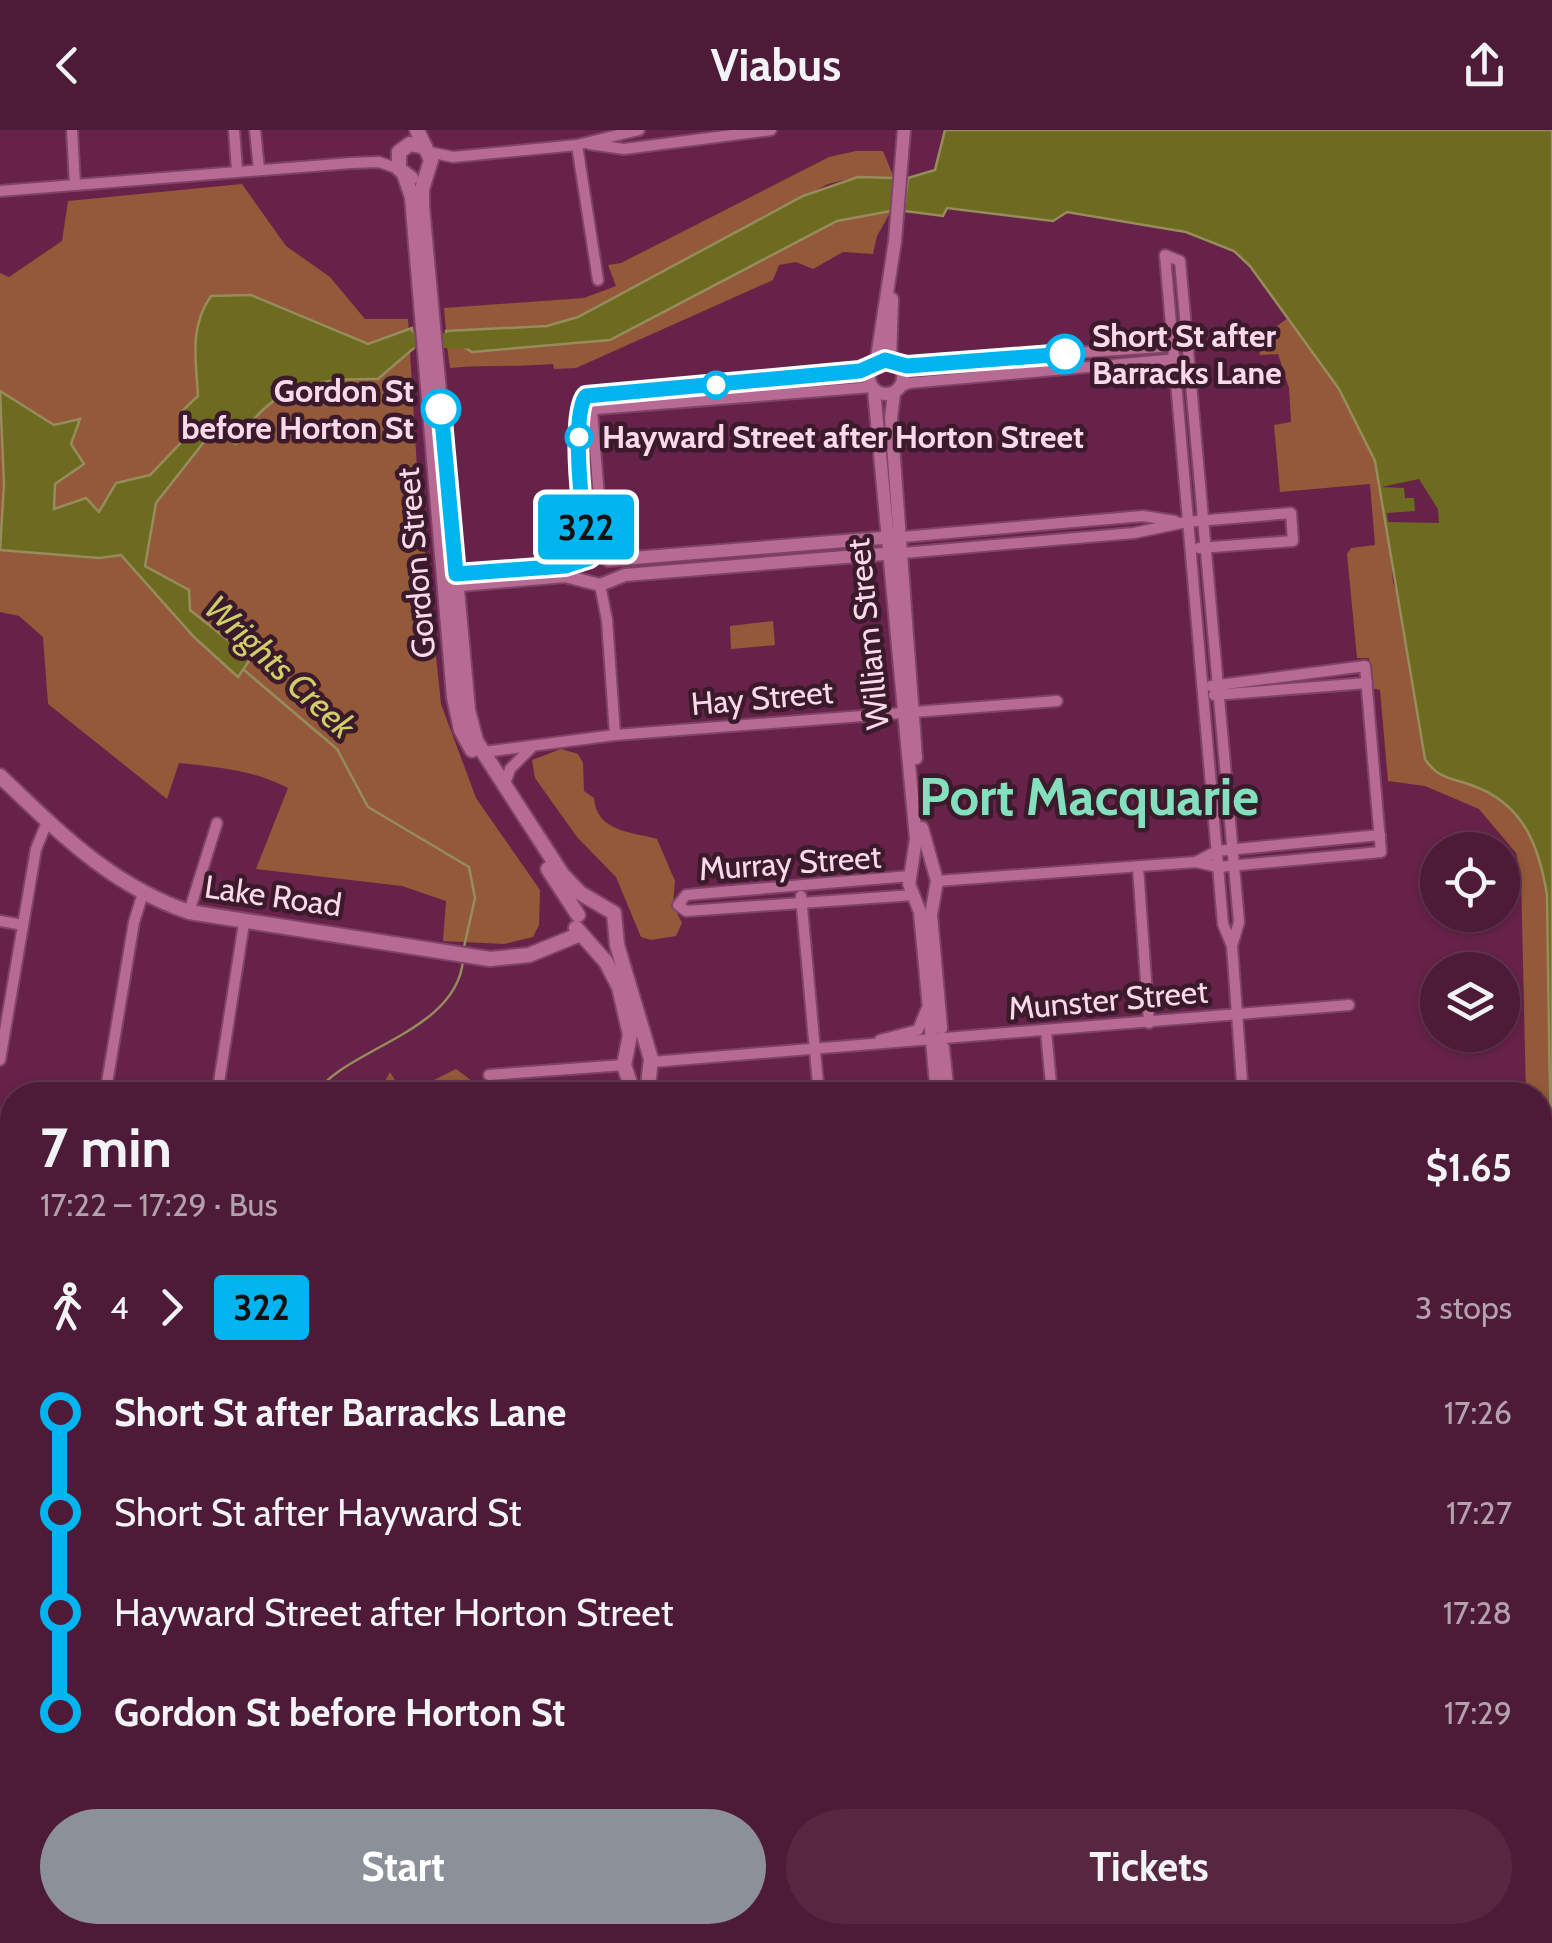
<!DOCTYPE html>
<html lang="en">
<head>
<meta charset="utf-8">
<style>
  :root { --surface:#4d1a37; --page:#572742; --text:#f1f3f6; --muted:#b3a1ad; --line:#643852; --accent:#8c9099 }
  body { margin:0; font-family:Cabin,sans-serif; background:var(--page); color:var(--text); height:100vh; display:flex; flex-direction:column; font-size:38px; white-space:nowrap }
  * { box-sizing:border-box; margin:0 }
  p { font-size:32px; color:var(--muted) }
  .icon { flex:none; width:55px; height:55px; fill:none; stroke:currentColor; stroke-width:2; stroke-linecap:round; stroke-linejoin:round }
  .map { position:relative; flex:1; overflow:hidden }
  .panel { position:absolute; left:0px; top:952px; width:1552px; height:862px; display:flex; flex-direction:column; background:var(--surface); border-radius:40px 40px 0 0; box-shadow:0 2px 8px #0004,0 0 0 2px var(--line) }
  .panel>* { flex:none }
  .badge { padding:0 20px; border-radius:8px; font-size:35px; line-height:65px }
  .buttons { position:absolute; left:1420px; top:702px; display:grid; gap:20px }
  .buttons a { display:grid; place-items:center; width:100px; height:100px; border-radius:50%; background:var(--surface); box-shadow:0 2px 8px #0004,0 0 0 2px var(--line); font-size:50px }
  .map>.badge { position:absolute; translate:-50% -50%; box-shadow:0 0 0 5px #fff }
  .legs { display:flex; align-items:center; gap:15px; height:110px; padding:0 40px; font-size:32px }
  .legs p { margin-inline-start:auto }
  .headline { display:flex; align-items:center; justify-content:space-between; height:170px; padding:0 40px }
  h1 { font-size:55px; font-weight:800; line-height:75px }
  .action { display:flex; gap:20px; margin-top:auto; padding:20px 40px }
  .action a { flex:1; height:115px; border-radius:60px; background:var(--accent); color:#fff; font-size:40px; font-weight:800; line-height:115px; text-align:center }
  .action a+a { background:var(--page); color:var(--text) }
  ul { padding:0 40px; list-style:none }
  li { display:flex; align-items:center; gap:35px; height:100px; font-size:38px }
  li i { display:grid; place-items:center; width:15px; height:100%; margin:0 12px; background:currentColor }
  li i::after { content:''; width:25px; height:25px; margin:-12px; border:8px solid; border-radius:50%; background:var(--surface) }
  li p { margin-inline-start:auto }
  li:first-child i { background:linear-gradient(#0000 50%,currentColor 0) }
  li:last-child i { background:linear-gradient(currentColor 50%,#0000 0) }
  header { display:flex; justify-content:space-between; align-items:center; height:130px; padding:0 40px; background:var(--surface); font-size:45px; font-weight:800 }
  .map>svg:first-child { display:block }
</style>
</head>
<body>
<header><svg class="icon" aria-label="back" viewBox="0 0 24 24"><path d="M15 5l-7 7 7 7"/></svg>Viabus<svg class="icon" aria-label="share" viewBox="0 0 24 24"><path d="M12 15V3M7 8l5-5 5 5M5 13v7h14v-7"/></svg></header>
<div class="map">
<svg width="1552" height="1813" viewBox="0 0 1552 1813">
  <rect width="100%" height="100%" fill="#672249"/>
  <!-- green -->
  <g fill="#935939">
    <polygon points="856,21 883,21 894,48 858,47 828,54 578,187 547,196 446,201 444,178 584,168 616,156 608,135 621,133 829,27"/>
    <path d="M242,54l44,62 44,31 35,42h43l10,166 23,219 35,94 64,92 -1,35 -6,12 -29,7 -61,-3 3,-40 -44,-15 -146,-17 32,-81c-34,-18 -72,-21 -109,-25l-12,36 -119,-95 -5,-67 -24,-21 -19,-4v-339l9,4 53,-36 6,-40z"/>
    <path d="M891,81l-14,25 -4,18 -30,-2 -30,17 -17,-7 -17,3 -6,15 -197,88 -22,1 -1,-5c-36,3 -67,1 -103,4l-3,-22 14,-1 11,7 138,-12 227,-119z"/>
    <path d="M1288,188l51,71 36,72 12,52 6,69 71,201c56,19 74,57 83,112l5,804 -7,-4 -5,-39v-561h-14l-5,-220 -5,-22 -37,-44 -54,-23 -37,-5 -8,-91 -9,-2 -2,-30h-12l-10,-104 4,-6 24,-3 -5,-61 -90,8 -6,-67 17,-3 -2,-34 -11,-34 -18,1 -3,-14z"/>
    <polygon points="773,491 775,515 731,519 730,496"/>
    <path d="M561,619l17,5 5,9 1,28 10,7c2,34 39,34 63,41l18,42 -2,24 9,18 -6,13 -25,4 -10,-3 -25,-60 -39,-40 -42,-59 -3,-18z"/>
    <polygon points="456,939 491,965 377,965 390,942 404,965"/>
    <polygon points="12,1367 12,1491 5,1492 0,1500 0,1394"/>
  </g>
  <!-- water -->
  <g fill="#6c6b20" stroke="#978c5c" stroke-width="2.5">
    <path d="M945,0h607v1126l-5,-361c-8,-50 -24,-92 -76,-110 -20,-7 -34,-7 -46,-26l-50,-298 -36,-72 -89,-123 -16,-15 -48,-19 -119,-20 -14,9 -106,-13 -4,8 -39,-5 4,-33 27,-8z"/>
    <polygon points="858,47 894,48 891,81 837,91 610,210 472,222 461,215 447,216 446,201 547,196 578,187 803,66"/>
    <path d="M251,165l117,49 44,-16 2,20 -36,31c-66,-1 -107,6 -142,65l-17,-11 -15,9 -48,61 -11,63 44,24 1,20 61,48 -13,19 -44,-40 -73,-82 -22,3 -99,-8 4,-66 -4,-93 54,34 26,-6 -9,25 13,20 -29,20 -1,25 32,-11 13,14 17,-29 34,-8 41,-43 -12,-18 19,-18c-2,-36 -9,-69 13,-100z"/>
    <polygon points="1540,1526 1545,1564 1552,1569 1552,1813 1115,1813 1121,1802 1540,1802"/>
  </g>
  <!-- pier -->
  <polygon fill="#672249" points="1419,349 1438,379 1439,393 1388,392 1387,383 1415,381 1414,368 1405,368 1404,358 1381,357"/>
  <g fill="none" stroke-linecap="round" stroke-linejoin="round">
    <!-- stream -->
    <g stroke="#978c5c" stroke-width="2.5">
      <polyline points="244,540 337,619 368,677 469,737 475,768 464,817"/>
      <path d="M315,965c27,-46 142,-62 148,-135"/>
      <polyline points="0,1443 12,1437"/>
    </g>
    <!-- river -->
    <polyline stroke="#6c6b20" stroke-width="15" points="411,210 467,211"/>
    <!-- minor casing -->
    <g stroke="#7f4367" stroke-width="14">
      <g id="minor">
        <polyline points="72,0 75,55"/>
        <polyline points="234,0 237,40"/>
        <polyline points="255,0 259,39"/>
        <polyline points="589,14 624,19 771,0"/>
        <polyline points="577,15 598,150"/>
        <polyline points="429,22 453,27 577,15 639,0"/>
        <polyline points="0,61 351,33 379,32 399,39"/>
        <polyline points="897,235 1175,216"/>
        <polyline points="900,257 909,253 1177,229"/>
        <polyline points="594,267 860,241 874,235"/>
        <polyline points="596,279 872,257"/>
        <polyline points="592,281 604,428"/>
        <polyline points="902,407 1143,386 1175,391"/>
        <polyline points="903,423 1134,403 1186,392 1291,383 1293,411 1199,418"/>
        <polyline points="590,428 580,338 582,270 594,267"/>
        <polyline points="600,455 607,490 615,605"/>
        <polyline points="1214,565 1367,553"/>
        <polyline points="484,622 615,605 1057,571"/>
        <polyline points="504,657 510,639 531,618"/>
        <polyline points="1196,732 1217,721 1380,705"/>
        <polyline points="1138,737 1149,893"/>
        <polyline points="910,746 686,765 678,775 686,781 914,765"/>
        <polyline points="937,751 1196,732 1218,737 1381,722 1365,536 1211,556"/>
        <polyline points="801,766 819,965"/>
        <polyline points="189,782 217,693"/>
        <polyline points="0,791 23,795"/>
        <polyline points="1232,816 1239,792 1180,131 1165,125 1223,794 1232,816 1243,965"/>
        <polyline points="1046,901 1052,965"/>
        <polyline points="880,910 918,900 926,880"/>
        <polyline points="0,930 36,719 47,692"/>
        <polyline points="652,932 1349,875"/>
        <polyline points="489,945 624,935"/>
        <polyline points="105,965 134,792 143,763"/>
        <polyline points="217,965 244,793"/>
        <polyline points="0,1169 12,1168"/>
        <polyline points="0,1290 12,1289"/>
        <polyline points="109,1802 110,1813"/>
        <polyline points="409,1802 410,1813"/>
        <polyline points="710,1802 711,1813"/>
        <polyline points="884,1802 885,1813"/>
        <polyline points="915,1813 995,1806 1006,1809"/>
      </g>
    </g>
    <!-- tertiary casing -->
    <g stroke="#7f4367" stroke-width="16">
      <g id="tertiary">
        <circle cx="886" cy="247" r="17"/>
        <polyline points="890,231 892,169"/>
        <polyline points="876,234 895,111 904,0"/>
        <polyline points="874,260 916,709 909,754 920,782 937,965"/>
        <polyline points="894,263 891,288 916,628"/>
        <polyline points="608,430 894,407"/>
        <polyline points="450,444 586,432"/>
        <polyline points="450,456 565,446 600,455 625,445 895,423"/>
        <polyline points="922,698 937,751 931,785 941,898"/>
        <polyline points="943,918 948,965"/>
        <polyline points="1006,1809 1016,1802"/>
      </g>
    </g>
    <!-- secondary casing -->
    <g stroke="#7f4367" stroke-width="18">
      <g id="secondary">
        <polyline points="417,0 431,30 422,59 422,76 468,580 476,611 562,744 580,763 614,783 617,815 651,929 647,965"/>
        <polyline points="404,44 412,67 454,567 461,600 472,620"/>
        <polyline points="411,48 399,39 399,22 410,14 425,17"/>
        <path d="M0,646c59,56 110,109 189,136l301,47 39,-4 49,-20"/>
        <polyline points="548,739 578,785"/>
        <polyline points="576,798 606,832 619,857 630,905 624,935 634,965"/>
        <polyline points="0,1583 12,1582"/>
        <polyline points="0,1595 12,1594"/>
      </g>
    </g>
    <!-- minor -->
    <use href="#minor" stroke="#b86b92" stroke-width="10"/>
    <!-- tertiary -->
    <use href="#tertiary" stroke="#b86b92" stroke-width="12"/>
    <!-- secondary -->
    <use href="#secondary" stroke="#b86b92" stroke-width="14"/>
  </g>
  <g fill="none" stroke-linecap="round" stroke-linejoin="round">
    <!-- line-1 casing -->
    <g stroke="#fff" stroke-width="22">
      <path id="line-1" d="M441,279l15,165 109,-8 25,-8c-7,-27 -20,-144 -4,-162l274,-25 25,-11 22,6 158,-12"/>
    </g>
    <!-- line-1 -->
    <use href="#line-1" stroke="#00b5ef" stroke-width="15"/>
  </g>
  <!-- markers -->
  <g fill="#fff" stroke="#00b5ef" stroke-width="5">
    <circle cx="1065" cy="224" r="18"/>
    <circle cx="716" cy="255" r="12"/>
    <circle cx="441" cy="279" r="18"/>
    <circle cx="579" cy="307" r="12"/>
  </g>
  <g text-anchor="middle" stroke-width="9" stroke-linejoin="round" paint-order="stroke">
    <!-- stop labels -->
    <g font-size="32" font-weight="bold" fill="#fcd9e9" stroke="#3a1a2b" text-anchor="start">
      <text x="1092" y="217">Short St after<tspan x="1092" dy="37">Barracks Lane</tspan></text>
      <text x="414" y="272" text-anchor="end">Gordon St<tspan x="414" dy="37">before Horton St</tspan></text>
      <text x="602" y="318">Hayward Street after Horton Street</text>
    </g>
    <!-- street labels -->
    <g font-size="32" fill="#fcd9e9" stroke="#3a1a2b">
      <text transform="translate(416 433) rotate(-95)" y="11">Gordon Street</text>
      <text transform="translate(868 504) rotate(-96)" y="11">William Street</text>
      <text transform="translate(762 568) rotate(-5)" y="11">Hay Street</text>
      <text transform="translate(790 733) rotate(-4)" y="11">Murray Street</text>
      <text transform="translate(273 766) rotate(8)" y="11">Lake Road</text>
      <text transform="translate(1108 870) rotate(-5)" y="11">Munster Street</text>
    </g>
    <!-- water labels -->
    <g font-size="35" font-style="italic" fill="#cfce68" stroke="#3a1a2b">
      <text transform="translate(280 537) rotate(43)" y="12">Wrights Creek</text>
    </g>
    <!-- town labels -->
    <g font-size="52" font-weight="bold" fill="#84dfbe" stroke="#3a1a2b">
      <text x="1089" y="685">Port Macquarie</text>
    </g>
  </g>
</svg>
<div class="buttons">
<a><svg class="icon" aria-label="locate" viewBox="0 0 24 24"><circle cx="12" cy="12" r="6"/><path d="M12 2v4M12 18v4M2 12h4M18 12h4"/></svg></a>
<a><svg class="icon" aria-label="layers" viewBox="0 0 24 24"><path d="M12 4l9 5-9 5-9-5zM3 14l9 5 9-5"/></svg></a>
</div>
<b class="badge" style="left:586px;top:397px;background:#00b5ef;color:#111">322</b>
<section class="panel">
<div class="headline"><div><h1>7 min</h1><p>17:22 – 17:29 · Bus</p></div><b>$1.65</b></div>
<div class="legs"><svg class="icon" aria-label="walk" viewBox="0 0 24 24"><circle cx="13" cy="4" r="2"/><path d="M13 8l-2 6 4 7M11 14l-3 7M7 12l3-4h3l4 4"/></svg>4<svg class="icon" aria-label="forward" viewBox="0 0 24 24"><path d="M9 5l7 7-7 7"/></svg><b class="badge" style="background:#00b5ef;color:#111">322</b><p>3 stops</p></div>
<ul>
<li><i style="color:#00b5ef"></i><b>Short St after Barracks Lane</b><p>17:26</p></li>
<li><i style="color:#00b5ef"></i><span>Short St after Hayward St</span><p>17:27</p></li>
<li><i style="color:#00b5ef"></i><span>Hayward Street after Horton Street</span><p>17:28</p></li>
<li><i style="color:#00b5ef"></i><b>Gordon St before Horton St</b><p>17:29</p></li>
</ul>
<div class="action"><a>Start</a><a>Tickets</a></div>
</section>
</div>
</body>
</html>
